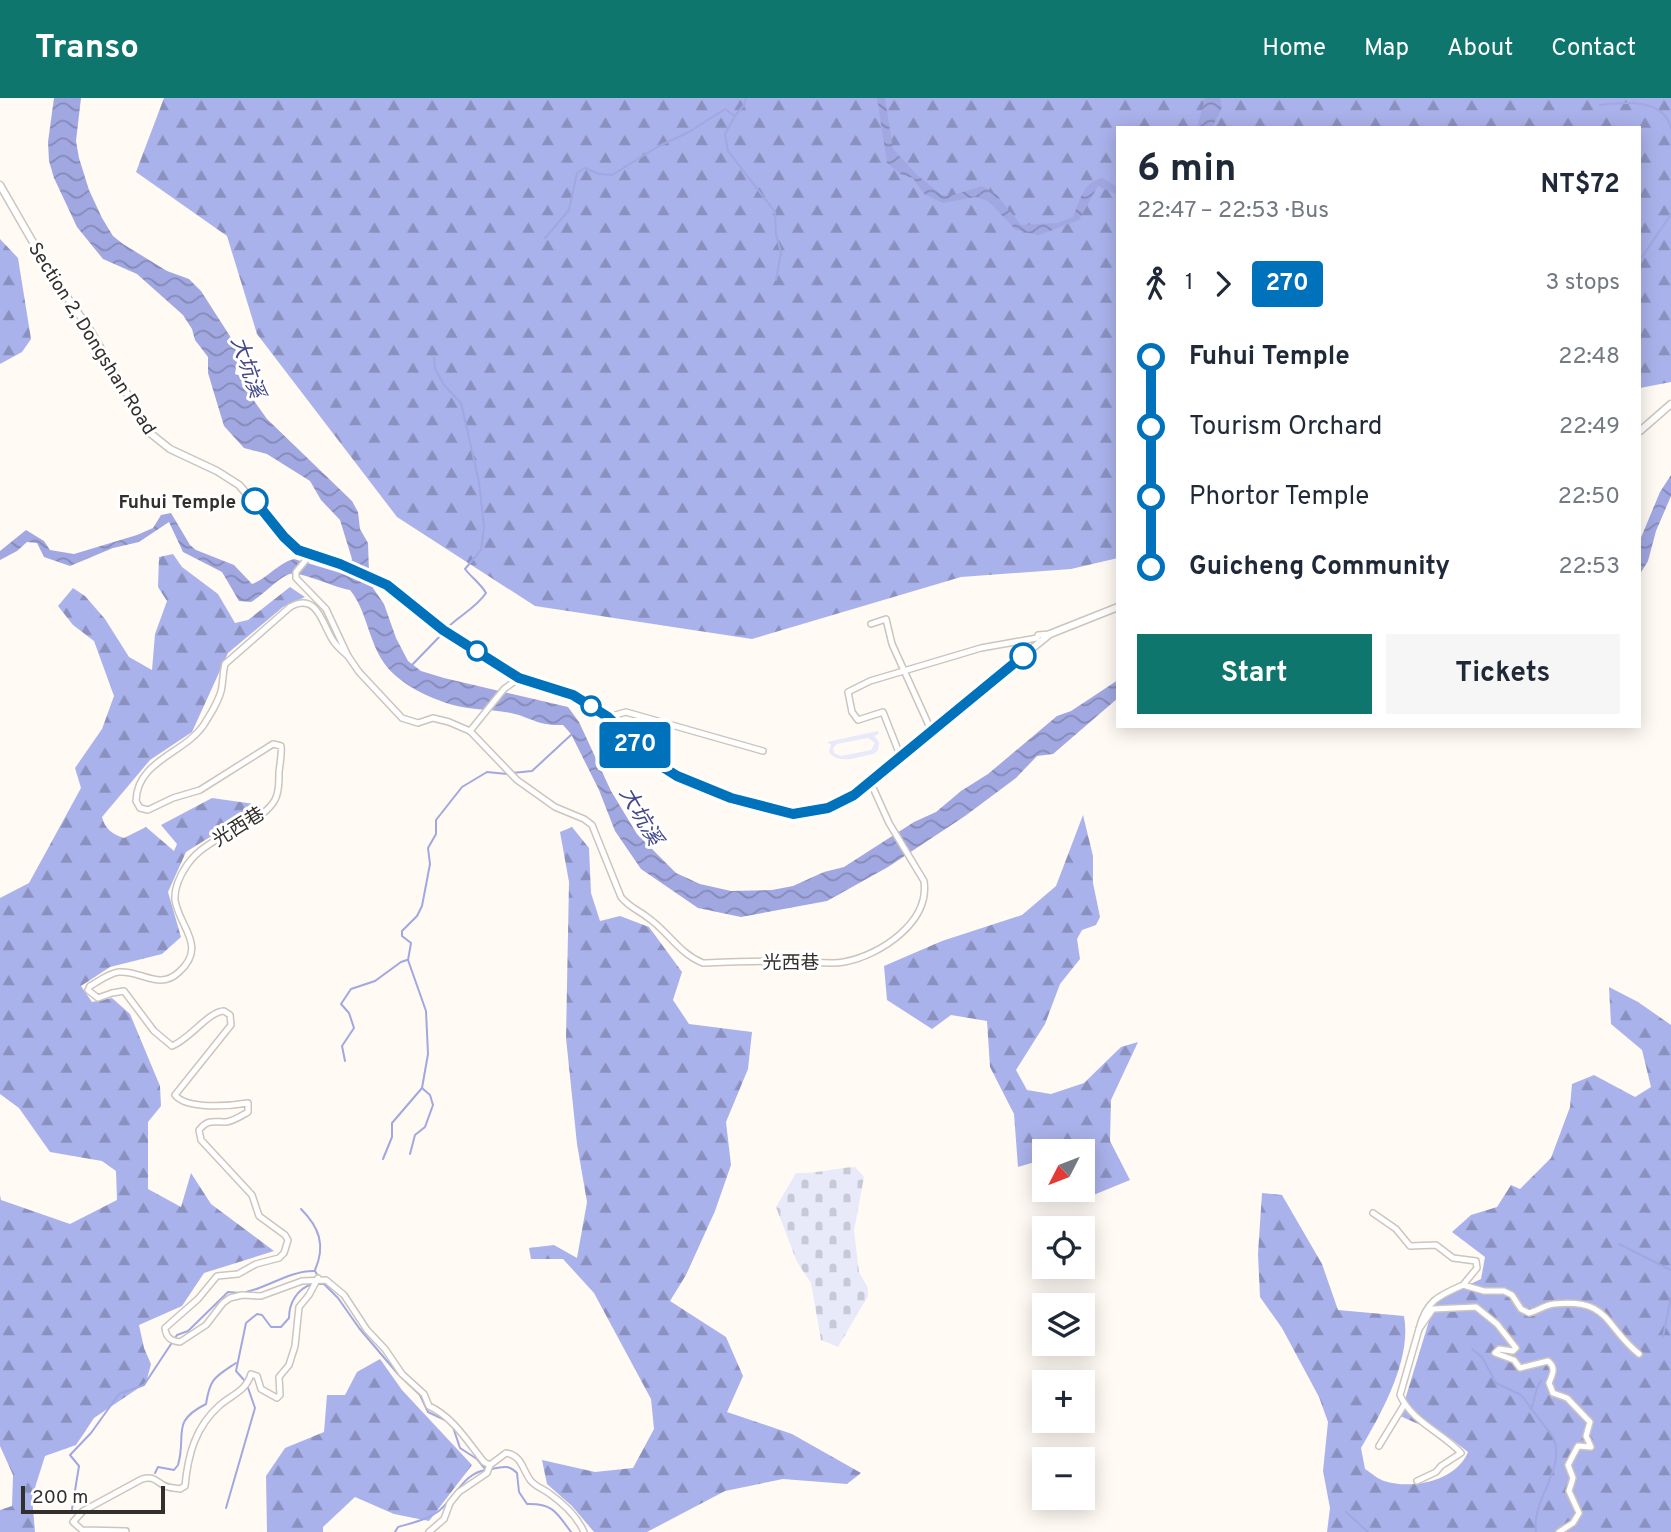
<!DOCTYPE html>
<html lang="en">
<head>
<meta charset="utf-8">
<style>
  :root { --surface:#fff; --page:#f6f6f7; --text:#1f2937; --muted:#747a83; --accent:#0f766e }
  body { margin:0; font-family:Overpass,"Noto Sans TC",sans-serif; background:var(--page); color:var(--text); height:100vh; display:flex; flex-direction:column; font-size:26px; white-space:nowrap }
  * { box-sizing:border-box; margin:0 }
  p { font-size:23px; color:var(--muted) }
  .icon { flex:none; width:38px; height:38px; fill:none; stroke:currentColor; stroke-width:2; stroke-linecap:round; stroke-linejoin:round }
  .map { position:relative; flex:1; overflow:hidden }
  .side { position:absolute; left:1116px; top:28px; width:525px; height:602px; display:flex; flex-direction:column; background:var(--surface); border-radius:0px; box-shadow:0 4px 18px #0003 }
  .side>* { flex:none }
  .badge { padding:0 14px; border-radius:5px; font-size:24px; line-height:46px }
  .needle { width:46px; rotate:228deg }
  .controls { position:absolute; left:1032px; top:1041px; display:grid; gap:14px }
  .controls a { display:grid; place-items:center; width:63px; height:63px; border-radius:0px; background:var(--surface); box-shadow:0 4px 18px #0003; font-size:35px }
  .scale { position:absolute; left:21px; bottom:18px; width:144px; box-sizing:border-box; padding-left:7px; border:4px solid #332f2c; border-top:0; font-size:19px; line-height:24px; white-space:nowrap; color:#332f2c; -webkit-text-stroke:5px #fff; paint-order:stroke }
  .map>.badge { position:absolute; translate:-50% -50%; box-shadow:0 0 0 4px #fff }
  .legs { display:flex; align-items:center; gap:10px; height:77px; padding:0 21px; font-size:23px }
  .legs p { margin-inline-start:auto }
  .headline { display:flex; align-items:center; justify-content:space-between; height:119px; padding:0 21px }
  h1 { font-size:38px; font-weight:700; line-height:52px }
  .primary-button { display:flex; gap:14px; margin-top:auto; padding:14px 21px }
  .primary-button a { flex:1; height:80px; border-radius:0px; background:var(--accent); color:#fff; font-size:28px; font-weight:700; line-height:80px; text-align:center }
  .primary-button a+a { background:var(--page); color:var(--text) }
  ul { padding:0 21px; list-style:none }
  li { display:flex; align-items:center; gap:24px; height:70px; font-size:26px }
  li i { display:grid; place-items:center; width:10px; height:100%; margin:0 9px; background:currentColor }
  li i::after { content:''; width:18px; height:18px; margin:-9px; border:5px solid; border-radius:50%; background:var(--surface) }
  li p { margin-inline-start:auto }
  li:first-child i { background:linear-gradient(#0000 50%,currentColor 0) }
  li:last-child i { background:linear-gradient(currentColor 50%,#0000 0) }
  header { display:flex; align-items:center; gap:42px; box-sizing:border-box; height:98px; padding:0 35px; background:var(--accent); color:#fff }
  header strong { font-size:33px }
  nav { display:flex; gap:38px; margin-inline-start:auto; font-size:24px }
  .map>svg:first-child { display:block }
</style>
</head>
<body>
<header>
<strong>Transo</strong>
<nav><a>Home</a><a>Map</a><a>About</a><a>Contact</a></nav>
</header>
<div class="map">
<svg width="1671" height="1434" viewBox="0 0 1671 1434">
  <defs>
    <pattern id="forest-firs" width="22" height="20" patternUnits="userSpaceOnUse" patternTransform="scale(1.75)"><rect width="22" height="20" fill="#aab2eb"/><path d="M5 1l3.5 6h-7zM16 11l3.5 6h-7z" fill="#8b91bf"/></pattern>
    <pattern id="cemetery-stones" width="16" height="16" patternUnits="userSpaceOnUse" patternTransform="scale(1.75)"><rect width="16" height="16" fill="#e8eafa"/><path d="M2 7V4a2 2 0 0 1 4 0v3zM10 15v-3a2 2 0 0 1 4 0v3z" fill="#c7c9d6"/></pattern>
    <pattern id="water-waves" width="16" height="10" patternUnits="userSpaceOnUse" patternTransform="scale(1.75)"><rect width="16" height="10" fill="#a1a8e1"/><path d="M0 5q4-4 8 0t8 0" fill="none" stroke="#8489b7"/></pattern>
  </defs>
  <rect width="100%" height="100%" fill="#fffaf4"/>
  <!-- forest -->
  <g fill="url(#forest-firs)">
    <polygon points="164,0 1671,0 1671,284 1640,290 1640,30 1118,30 1118,460 1071,471 961,479 752,541 535,508 397,419 257,236 227,138 136,74"/>
    <polygon points="0,141 18,160 31,241 22,254 0,266"/>
    <path d="M173,456l9,13 36,27 17,29 13,-3 42,-33 15,10 -22,10 -55,46 -36,79 -42,28 -48,57c3,12 10,17 22,21l22,-11 28,24 3,-7 -16,-19 51,-27 49,7 -75,47 -18,40 13,45 -19,17 -52,13 -29,19 11,16 20,-4 18,16 30,72 1,20 -13,16v67l33,18 10,-34 20,31 63,47 -70,22 -22,33 -43,19 5,23 7,16 -5,19 -52,35 -18,27 -31,11 -13,41 3,35h-35v-22l12,-4 1,-31 -13,-29v-251l1,5 69,24 47,-24 -1,-29 -14,-10 -52,-9 -31,-44 -19,-14v-196l29,-15 52,-95 -6,-20 27,-39 12,-33 -20,-55 -21,-16 -15,-19 15,-18 12,8 20,23 24,38 23,13 3,-36 12,-33 -9,-14 1,-30z"/>
    <polygon points="1083,717 1093,758 1093,785 1100,819 1096,827 1082,832 1077,841 1080,861 1060,886 1045,926 1016,972 1027,992 1051,996 1084,985 1121,949 1138,944 1111,1002 1110,1043 1130,1082 1091,1098 1083,1084 1083,1054 1045,1054 1045,1061 1018,1069 1014,1016 990,969 987,923 951,917 932,931 887,902 884,868 942,843 1022,817 1056,788"/>
    <polygon points="572,729 589,750 591,795 600,823 620,818 649,829 682,874 673,902 689,926 752,934 748,971 726,1024 731,1067 715,1113 686,1177 670,1203 726,1239 743,1278 727,1314 792,1336 861,1375 847,1386 783,1381 725,1393 647,1434 594,1434 572,1408 547,1386 542,1362 595,1374 633,1370 654,1331 651,1301 594,1195 563,1161 531,1161 529,1150 554,1147 577,1160 587,1104 577,1046 566,940 569,784 560,734"/>
    <path d="M1609,889l29,15 33,23v507h-344l3,-24 -7,-37 5,-49 -9,-25 -37,-69 -22,-31 -2,-43 4,-61 20,2 40,69 16,46 66,6c8,43 -22,96 -43,132l4,21c6,4 13,10 19,12 29,9 72,0 84,-29l-18,-14 -50,-22 29,-95 -1,-17 53,-25 4,-22 -33,-25 19,-17 26,-8 14,-22 9,4 31,-31 19,-51 2,-23 22,-9 41,22 16,-10 -9,-37 -31,-26z"/>
    <polygon points="380,1261 402,1292 472,1367 429,1423 394,1416 355,1399 323,1429 323,1434 267,1434 266,1378 285,1350 324,1334 327,1297 345,1297 357,1274"/>
  </g>
  <!-- cemetery -->
  <path fill="url(#cemetery-stones)" d="M855,1069l9,10 -10,54 5,41 9,16v8l-30,51 -17,-7 -10,-57 -14,-21 -21,-55 20,-34c20,1 39,-5 59,-6z"/>
  <!-- pitch -->
  <path fill="#e8eafa" fill-rule="evenodd" d="M878,633l1,3 -5,2 5,6 -1,8 -4,4c-14,2 -35,12 -45,-2l2,-7 -4,-3zM868,640l7,5 -4,7 -30,6 -7,-3 -1,-5 4,-4z"/>
  <!-- water -->
  <g fill="url(#water-waves)">
    <path d="M54,0h27l-5,43 3,17 10,32 13,28 11,18 10,8 44,27 22,8 12,12 34,53 2,17 -2,13 9,3 6,18 17,24 85,82 6,11 2,17 8,14 1,29 4,16 11,16 12,34 12,23 13,10 23,7 124,29 11,15 32,69 26,43 39,39 24,11 31,7 41,-1 21,-4 31,-14 20,-5 70,-45 22,-10 25,-21 27,-17 69,-58 14,-5 47,-31v18l-65,56 -16,2 -21,22 -51,38 -77,51 -61,34 -86,16 -43,-9 -57,-39 -26,-38 -16,-41 -28,-56 -8,-9c-26,1 -30,-7 -52,-12 -14,-3 -29,-3 -43,-5 -28,-4 -67,-21 -84,-45 -16,-23 -17,-52 -34,-73 -16,-2 -52,-21 -63,-15 -13,7 -24,20 -36,27l-12,-1 -17,-29 -39,-20 -14,-30 -30,20 -26,6 -43,18 -26,-9 -7,-14 -10,-1 -10,9 -17,9v-9l26,-21 18,11 6,9 24,4 63,-19 16,-7 8,-13 10,-2 19,32 6,5 38,15 18,19c16,-6 26,-21 42,-25l53,16 5,-16 -12,-39 -19,-20 -11,-19 -43,-27 -23,-6 -20,-22 -16,-53v-16l-13,-17 -3,-11 -9,-14 -46,-41 -34,-15 -26,-32 -23,-49 -5,-17 -1,-19z"/>
    <path d="M877,0h8l8,51 24,26 25,20 8,1 32,-10 15,9 24,30 37,-2 15,-6c7,-17 10,-35 29,-39l16,9v8l-20,-9 -19,34 -40,15 -23,-5 -28,-29 -13,-4 -32,6 -19,-9 -11,-16 -11,-3 -15,-12z"/>
    <polygon points="1205,0 1220,0 1222,9 1212,30 1197,30"/>
    <polygon points="1671,377 1671,398 1656,433 1648,463 1640,476 1640,442 1660,394"/>
  </g>
  <g fill="none" stroke-linecap="round" stroke-linejoin="round">
    <!-- stream -->
    <g stroke="#a1a8e1" stroke-width="2">
      <path d="M1600,7c25,-3 65,-7 71,24"/>
      <polyline points="735,18 725,36 728,53 775,114 776,137 781,154 776,182"/>
      <polyline points="545,140 569,112 577,75 585,70 599,76 612,77 659,48 689,34 725,11 735,18 744,7 746,0"/>
      <polyline points="1640,162 1671,116"/>
      <path d="M434,260l1,11 9,16 17,18 18,79 5,45 -3,23 -16,19c7,9 15,14 21,24 -10,15 -26,22 -39,35"/>
      <polyline points="411,568 444,534"/>
      <polyline points="512,675 532,673 572,636"/>
      <polyline points="345,963 342,948 354,930 349,915 341,906 351,891 375,883 401,864 407,862"/>
      <polyline points="410,1056 415,1037 425,1029 433,1007 430,997 422,990"/>
      <polyline points="383,1061 392,1039 392,1025 422,990 428,956 426,913 408,862 411,845 402,838 402,833 417,818 422,808 430,766 428,750 436,736 436,722 462,689 487,674 507,676"/>
      <path d="M301,1111c18,18 25,36 14,61"/>
      <polyline points="1619,1146 1671,1172"/>
      <polyline points="317,1186 324,1186 338,1200 359,1230 398,1276 420,1297 428,1314 447,1323"/>
      <path d="M246,1194c23,-5 45,-22 69,-21l3,5"/>
      <polyline points="1663,1239 1671,1199"/>
      <path d="M1472,1251l10,8 14,26 25,12 32,42c14,32 -22,62 -17,95"/>
      <path d="M244,1282l-8,-9 10,-48 11,-9 5,1 9,12h10l8,-9c0,-15 8,-29 23,-34"/>
      <path d="M1531,1311c5,-10 3,-19 10,-28"/>
      <polyline points="453,1329 460,1350 477,1361 486,1372"/>
      <path d="M492,1371c11,-2 16,-5 25,4l2,19 8,12c26,-1 30,9 44,28"/>
      <path d="M155,1375l3,-6 16,3 4,-5c9,-31 -8,-43 28,-61 4,-26 9,-27 30,-41"/>
      <polyline points="226,1410 255,1310 247,1287"/>
      <polyline points="72,1411 79,1368 70,1357 91,1335 119,1296 144,1287 177,1237 188,1233 228,1194 241,1195"/>
      <polyline points="1346,1414 1368,1434"/>
      <path d="M395,1434l3,-5c14,-4 31,-8 42,-17 16,-14 24,-37 46,-40"/>
    </g>
    <!-- minor casing -->
    <g stroke="#cdc5bc" stroke-width="8">
      <g id="minor">
        <path d="M310,457l-14,17v6l30,31 22,47 11,16 43,46 16,5 15,-5 16,4 21,9 47,49 38,27 29,12 8,6 29,72c8,10 17,13 26,20 21,14 31,36 56,46 31,-1 61,-2 92,-2 16,0 34,4 49,1 37,-7 86,-40 80,-81l-35,-58 -19,-42"/>
        <polyline points="871,526 886,521 892,546 931,632"/>
        <path d="M348,558c-6,-5 -12,-10 -16,-17 -10,-16 -15,-47 -42,-32l-65,57c-2,8 -2,15 -3,22 -1,12 -12,29 -19,40 -20,28 -66,35 -67,75l4,7 8,2 25,-12 27,-8 73,-46 8,2c1,8 -1,17 -2,26 0,10 0,23 -6,31 -20,27 -65,31 -86,62 -6,9 -13,23 -12,35 4,27 33,46 4,72 -20,19 -38,-2 -60,0 -10,1 -20,9 -29,14l-2,4 10,8 14,-5 12,-2 30,40 18,15c18,-7 37,-35 52,-35l6,4 1,10 -56,70c12,15 55,11 73,8v9c-7,4 -14,9 -22,10 -13,0 -18,-3 -27,8l2,10 51,55 7,21 26,19 3,5 -4,13 -5,5 -23,6 -18,10 -21,2 -19,23 -33,29c1,9 5,13 15,14l26,-17 17,-22 7,-5 12,-3 19,1 41,-15 24,-1 18,15 23,35 18,19 17,25 22,20 5,12c24,11 38,35 55,56l6,3 16,-12c17,3 16,17 25,28 5,6 13,8 19,13 14,10 27,22 34,38"/>
        <polyline points="608,619 626,614 763,653"/>
        <polyline points="470,633 504,591 519,580"/>
        <polyline points="900,657 883,614 858,622 852,614 848,594 870,583 981,550 1037,540 1038,537 1050,536"/>
        <path d="M1373,1115l23,16 14,17 26,-1 17,13 23,3 1,7 -14,17 21,6h20l8,4 9,14 8,4c9,-2 15,-8 25,-9 56,-6 50,22 85,50"/>
        <path d="M1463,1187c-25,11 -37,16 -44,44l14,-20 43,-2 21,17 19,24 -3,3 -14,-2 -4,4 19,7 6,8 28,-7c9,7 4,14 1,22l4,10 14,5 23,24 -4,14 5,11 -13,-1 -10,19 5,13 -4,13 10,22 -6,10 -14,9"/>
        <polyline points="1379,1348 1404,1307"/>
        <path d="M1417,1383l19,-9 5,-6 20,-13c-19,-21 -49,-31 -61,-58l19,-66"/>
        <path d="M126,1433l-44,-1 -9,-8 10,-11 59,-32c11,-3 13,1 21,6 5,3 12,3 17,4l5,-3c3,-31 10,-59 35,-81 13,-11 26,-14 31,-31l6,2 4,13 16,9 3,-3 -1,-18 10,-12 6,-19 4,-39 10,-12 9,-17"/>
        <polyline points="429,1434 444,1421 450,1405 459,1394 487,1375 490,1367"/>
      </g>
    </g>
    <!-- major casing -->
    <g stroke="#cdc5bc" stroke-width="9">
      <g id="major">
        <polyline points="0,87 53,179 90,232 150,335 170,351 217,373 239,387 284,439 298,452 340,466 387,487 443,532 519,580 573,597 608,619 655,664 677,678 731,700 792,716 828,710 841,705 1050,536 1118,509"/>
        <polyline points="1640,333 1671,306"/>
      </g>
    </g>
    <!-- minor -->
    <use href="#minor" stroke="#fff" stroke-width="5"/>
    <!-- major -->
    <use href="#major" stroke="#fff" stroke-width="6"/>
  </g>
  <g fill="none" stroke-linecap="round" stroke-linejoin="round">
    <!-- line-1 casing -->
    <g stroke="#fff" stroke-width="16">
      <polyline id="line-1" points="255,403 284,439 298,452 340,466 387,487 443,532 519,580 573,597 608,619 655,664 677,678 731,700 793,716 828,710 854,697 1023,558"/>
    </g>
    <!-- line-1 -->
    <use href="#line-1" stroke="#0072bc" stroke-width="10"/>
  </g>
  <!-- markers -->
  <g fill="#fff" stroke="#0072bc" stroke-width="3.5">
    <circle cx="255" cy="403" r="12"/>
    <circle cx="477" cy="553" r="9"/>
    <circle cx="1023" cy="558" r="12"/>
    <circle cx="591" cy="608" r="9"/>
  </g>
  <g text-anchor="middle" stroke-width="6" stroke-linejoin="round" paint-order="stroke">
    <!-- street labels -->
    <g font-size="19" fill="#332f2c" stroke="#fff">
      <text transform="translate(93 240) rotate(58)" y="7">Section 2, Dongshan Road</text>
      <text transform="translate(238 728) rotate(-32)" y="7">光西巷</text>
      <text x="791" y="871">光西巷</text>
    </g>
    <!-- stop labels -->
    <g font-size="19" font-weight="bold" fill="#332f2c" stroke="#fff" text-anchor="end">
      <text x="236" y="410">Fuhui Temple</text>
    </g>
    <!-- water labels -->
    <g font-size="21" font-style="italic" fill="#43468b" stroke="#fff">
      <text transform="translate(248 269) rotate(71)" y="7">大坑溪</text>
      <text transform="translate(641 718) rotate(60)" y="7">大坑溪</text>
    </g>
  </g>
</svg>
<div class="controls">
<a><svg class="needle" viewBox="-14 -14 28 28"><path d="M0-13l5 13h-10z" fill="#e53935"/><path d="M0 13l5-13h-10z" fill="#747a83"/></svg></a>
<a><svg class="icon" aria-label="locate" viewBox="0 0 24 24"><circle cx="12" cy="12" r="6"/><path d="M12 2v4M12 18v4M2 12h4M18 12h4"/></svg></a>
<a><svg class="icon" aria-label="layers" viewBox="0 0 24 24"><path d="M12 4l9 5-9 5-9-5zM3 14l9 5 9-5"/></svg></a>
<a>+</a>
<a>−</a>
</div>
<div class="scale">200 m</div>
<b class="badge" style="left:635px;top:647px;background:#0072bc;color:#fff">270</b>
<section class="side">
<div class="headline"><div><h1>6 min</h1><p>22:47 – 22:53 · Bus</p></div><b>NT$72</b></div>
<div class="legs"><svg class="icon" aria-label="walk" viewBox="0 0 24 24"><circle cx="13" cy="4" r="2"/><path d="M13 8l-2 6 4 7M11 14l-3 7M7 12l3-4h3l4 4"/></svg>1<svg class="icon" aria-label="forward" viewBox="0 0 24 24"><path d="M9 5l7 7-7 7"/></svg><b class="badge" style="background:#0072bc;color:#fff">270</b><p>3 stops</p></div>
<ul>
<li><i style="color:#0072bc"></i><b>Fuhui Temple</b><p>22:48</p></li>
<li><i style="color:#0072bc"></i><span>Tourism Orchard</span><p>22:49</p></li>
<li><i style="color:#0072bc"></i><span>Phortor Temple</span><p>22:50</p></li>
<li><i style="color:#0072bc"></i><b>Guicheng Community</b><p>22:53</p></li>
</ul>
<div class="primary-button"><a>Start</a><a>Tickets</a></div>
</section>
</div>
</body>
</html>
